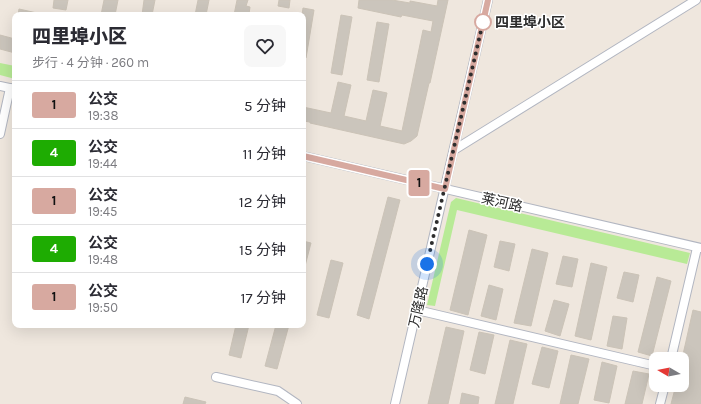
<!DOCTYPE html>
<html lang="zh">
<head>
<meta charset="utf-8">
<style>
  :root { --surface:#fff; --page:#f7f7f7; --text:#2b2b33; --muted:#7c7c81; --line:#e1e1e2 }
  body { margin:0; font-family:Karla,"Noto Sans SC",sans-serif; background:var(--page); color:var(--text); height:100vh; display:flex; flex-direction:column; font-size:15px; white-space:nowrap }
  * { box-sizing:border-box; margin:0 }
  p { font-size:13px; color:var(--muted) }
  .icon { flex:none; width:22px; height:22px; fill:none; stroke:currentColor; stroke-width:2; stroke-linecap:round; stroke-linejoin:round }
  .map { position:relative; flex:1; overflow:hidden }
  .side { position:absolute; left:12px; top:12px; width:294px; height:316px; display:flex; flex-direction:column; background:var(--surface); border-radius:8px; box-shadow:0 4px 16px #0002 }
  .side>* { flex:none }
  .badge { padding:0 8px; border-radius:3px; font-size:14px; line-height:26px }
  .needle { width:26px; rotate:279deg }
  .tools { position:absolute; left:649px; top:352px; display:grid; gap:8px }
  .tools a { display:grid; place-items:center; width:40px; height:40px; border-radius:8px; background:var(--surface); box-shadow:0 4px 16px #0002; font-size:20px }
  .you { position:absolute; width:20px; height:20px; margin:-10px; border:3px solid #fff; border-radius:50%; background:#1a73e8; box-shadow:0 0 0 6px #1a73e833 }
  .map>.badge { position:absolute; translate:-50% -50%; box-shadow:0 0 0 2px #fff }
  .round { display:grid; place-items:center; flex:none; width:42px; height:42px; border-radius:8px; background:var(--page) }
  .headline { display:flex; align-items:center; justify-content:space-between; height:68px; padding:0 20px }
  h1 { font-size:19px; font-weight:800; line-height:30px }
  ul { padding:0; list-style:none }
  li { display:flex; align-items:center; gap:12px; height:48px; padding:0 20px; border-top:1px solid var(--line) }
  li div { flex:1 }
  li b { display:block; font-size:15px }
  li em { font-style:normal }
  li .badge { min-width:44px; font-weight:700; text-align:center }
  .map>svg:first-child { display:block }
</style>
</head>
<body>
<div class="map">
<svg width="701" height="404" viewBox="0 0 701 404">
  <rect width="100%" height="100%" fill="#efe7de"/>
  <!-- green -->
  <g fill="#b8ea96">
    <polygon points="0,63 15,66 15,79 0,75"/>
    <polygon points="456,198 690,253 687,264 457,210 435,306 427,305 451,202"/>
  </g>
  <!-- building -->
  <g fill="#cbc5bc" stroke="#cbc3b7">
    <polygon points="54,0 68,0 66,10 53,8"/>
    <polygon points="104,0 118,0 115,15 101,15"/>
    <polygon points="144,0 155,0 152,15 142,15"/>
    <polygon points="198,0 209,0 206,15 195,15"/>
    <polygon points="237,0 248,0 246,6 250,7 249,14 245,13 245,15 234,15"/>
    <polygon points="279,0 290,0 289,8 278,6"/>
    <polygon points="359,0 392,0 410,3 410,1 437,6 438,0 448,0 430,83 429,83 417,136 411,141 404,144 310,123 310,122 303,121 303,107 331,113 338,82 351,85 344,116 366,121 373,90 387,93 380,126 402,131 423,30 431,32 433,21 402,15 401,17 358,8"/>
    <polygon points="303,8 314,10 306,58 303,58 303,15 302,15"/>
    <polygon points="19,9 37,13 37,15 18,15"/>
    <polygon points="341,15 352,17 342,75 331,73"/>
    <polygon points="377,22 389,24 379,82 367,80"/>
    <polygon points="0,35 15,39 15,53 0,49"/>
    <polygon points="388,197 400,200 369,319 357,315"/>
    <polygon points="469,230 487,235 468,315 450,310"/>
    <polygon points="303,241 311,243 305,266 303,265"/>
    <polygon points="500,241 515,244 509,271 494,267"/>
    <polygon points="532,249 548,253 531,326 514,323"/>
    <polygon points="563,256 578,259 572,287 556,284"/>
    <polygon points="331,260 343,263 329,318 317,315"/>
    <polygon points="591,263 607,267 591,340 575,336"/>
    <polygon points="624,272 639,275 633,302 617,298"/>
    <polygon points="657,277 671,281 652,356 638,352"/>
    <polygon points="489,285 503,289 496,320 481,316"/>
    <polygon points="554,300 569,304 560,336 545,331"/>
    <polygon points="693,310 701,312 701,404 671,404 676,385 682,385 682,359"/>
    <polygon points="613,316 627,318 622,349 607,346"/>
    <polygon points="236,325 249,325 241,358 229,355"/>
    <polygon points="276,325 289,325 277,369 265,366"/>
    <polygon points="446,327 464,331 448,404 428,404"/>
    <polygon points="479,332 494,335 485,374 470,370"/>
    <polygon points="510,340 527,344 513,404 495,404"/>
    <polygon points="542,347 558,351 549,388 532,384"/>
    <polygon points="571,355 589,359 578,404 560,404"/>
    <polygon points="602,362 617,366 609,403 594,400"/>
    <polygon points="633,371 649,374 642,404 625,404"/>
    <polygon points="462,393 479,397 478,404 460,404"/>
    <polygon points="185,397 206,402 205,404 183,404"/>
  </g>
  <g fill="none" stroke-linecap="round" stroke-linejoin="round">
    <!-- minor casing -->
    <g stroke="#b2b6c1" stroke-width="10">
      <g id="minor">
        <polyline points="0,86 14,89"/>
        <polyline points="0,134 10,88"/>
        <polyline points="454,150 696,0"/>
        <polyline points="303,156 701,248"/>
        <polyline points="417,310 656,366"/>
        <polyline points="671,359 697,248"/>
        <polyline points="216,377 278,391 297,404"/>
        <polyline points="395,404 488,0"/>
        <polyline points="660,404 665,385"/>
      </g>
    </g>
    <!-- minor -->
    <use href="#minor" stroke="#fff" stroke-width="8"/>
  </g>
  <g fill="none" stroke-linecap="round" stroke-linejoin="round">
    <!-- line casing -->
    <g stroke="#fff" stroke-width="9">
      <polyline id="line" points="303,156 445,189 488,0"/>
    </g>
    <!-- line -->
    <use href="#line" stroke="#d7a9a0" stroke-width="6"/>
    <!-- walk -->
    <polyline stroke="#2d2d2d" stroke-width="4" stroke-dasharray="0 7.2" points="427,264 483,22"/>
  </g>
  <!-- markers -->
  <circle fill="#fff" stroke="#d7a9a0" stroke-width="2" cx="483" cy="22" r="8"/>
  <g text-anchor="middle" stroke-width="3" stroke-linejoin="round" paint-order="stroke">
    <!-- stop labels -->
    <g font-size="14" font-weight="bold" fill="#2d2d2d" stroke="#fff" text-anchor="start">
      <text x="495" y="27">四里埠小区</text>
    </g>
    <!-- street labels -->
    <g font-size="14" fill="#2d2d2d" stroke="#fff">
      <text transform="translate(502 202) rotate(13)" y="5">莱河路</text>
      <text transform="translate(418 307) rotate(-77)" y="5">万隆路</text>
    </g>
  </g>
</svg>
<div class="tools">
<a><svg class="needle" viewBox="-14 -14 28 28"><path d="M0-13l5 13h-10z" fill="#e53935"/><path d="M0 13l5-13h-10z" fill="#7c7c81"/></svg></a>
</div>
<div class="you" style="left:427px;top:264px"></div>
<b class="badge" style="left:419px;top:183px;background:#d7a9a0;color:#111">1</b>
<section class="side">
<div class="headline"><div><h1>四里埠小区</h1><p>步行 · 4 分钟 · 260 m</p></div><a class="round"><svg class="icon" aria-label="heart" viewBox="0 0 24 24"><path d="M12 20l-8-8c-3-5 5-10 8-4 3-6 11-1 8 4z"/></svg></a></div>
<ul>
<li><span class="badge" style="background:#d7a9a0;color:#111">1</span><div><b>公交</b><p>19:38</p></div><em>5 分钟</em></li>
<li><span class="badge" style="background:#1eac02;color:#fff">4</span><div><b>公交</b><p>19:44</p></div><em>11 分钟</em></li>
<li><span class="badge" style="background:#d7a9a0;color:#111">1</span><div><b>公交</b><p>19:45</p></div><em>12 分钟</em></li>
<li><span class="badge" style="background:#1eac02;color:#fff">4</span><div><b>公交</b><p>19:48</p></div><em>15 分钟</em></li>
<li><span class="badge" style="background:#d7a9a0;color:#111">1</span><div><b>公交</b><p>19:50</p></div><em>17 分钟</em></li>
</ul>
</section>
</div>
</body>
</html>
